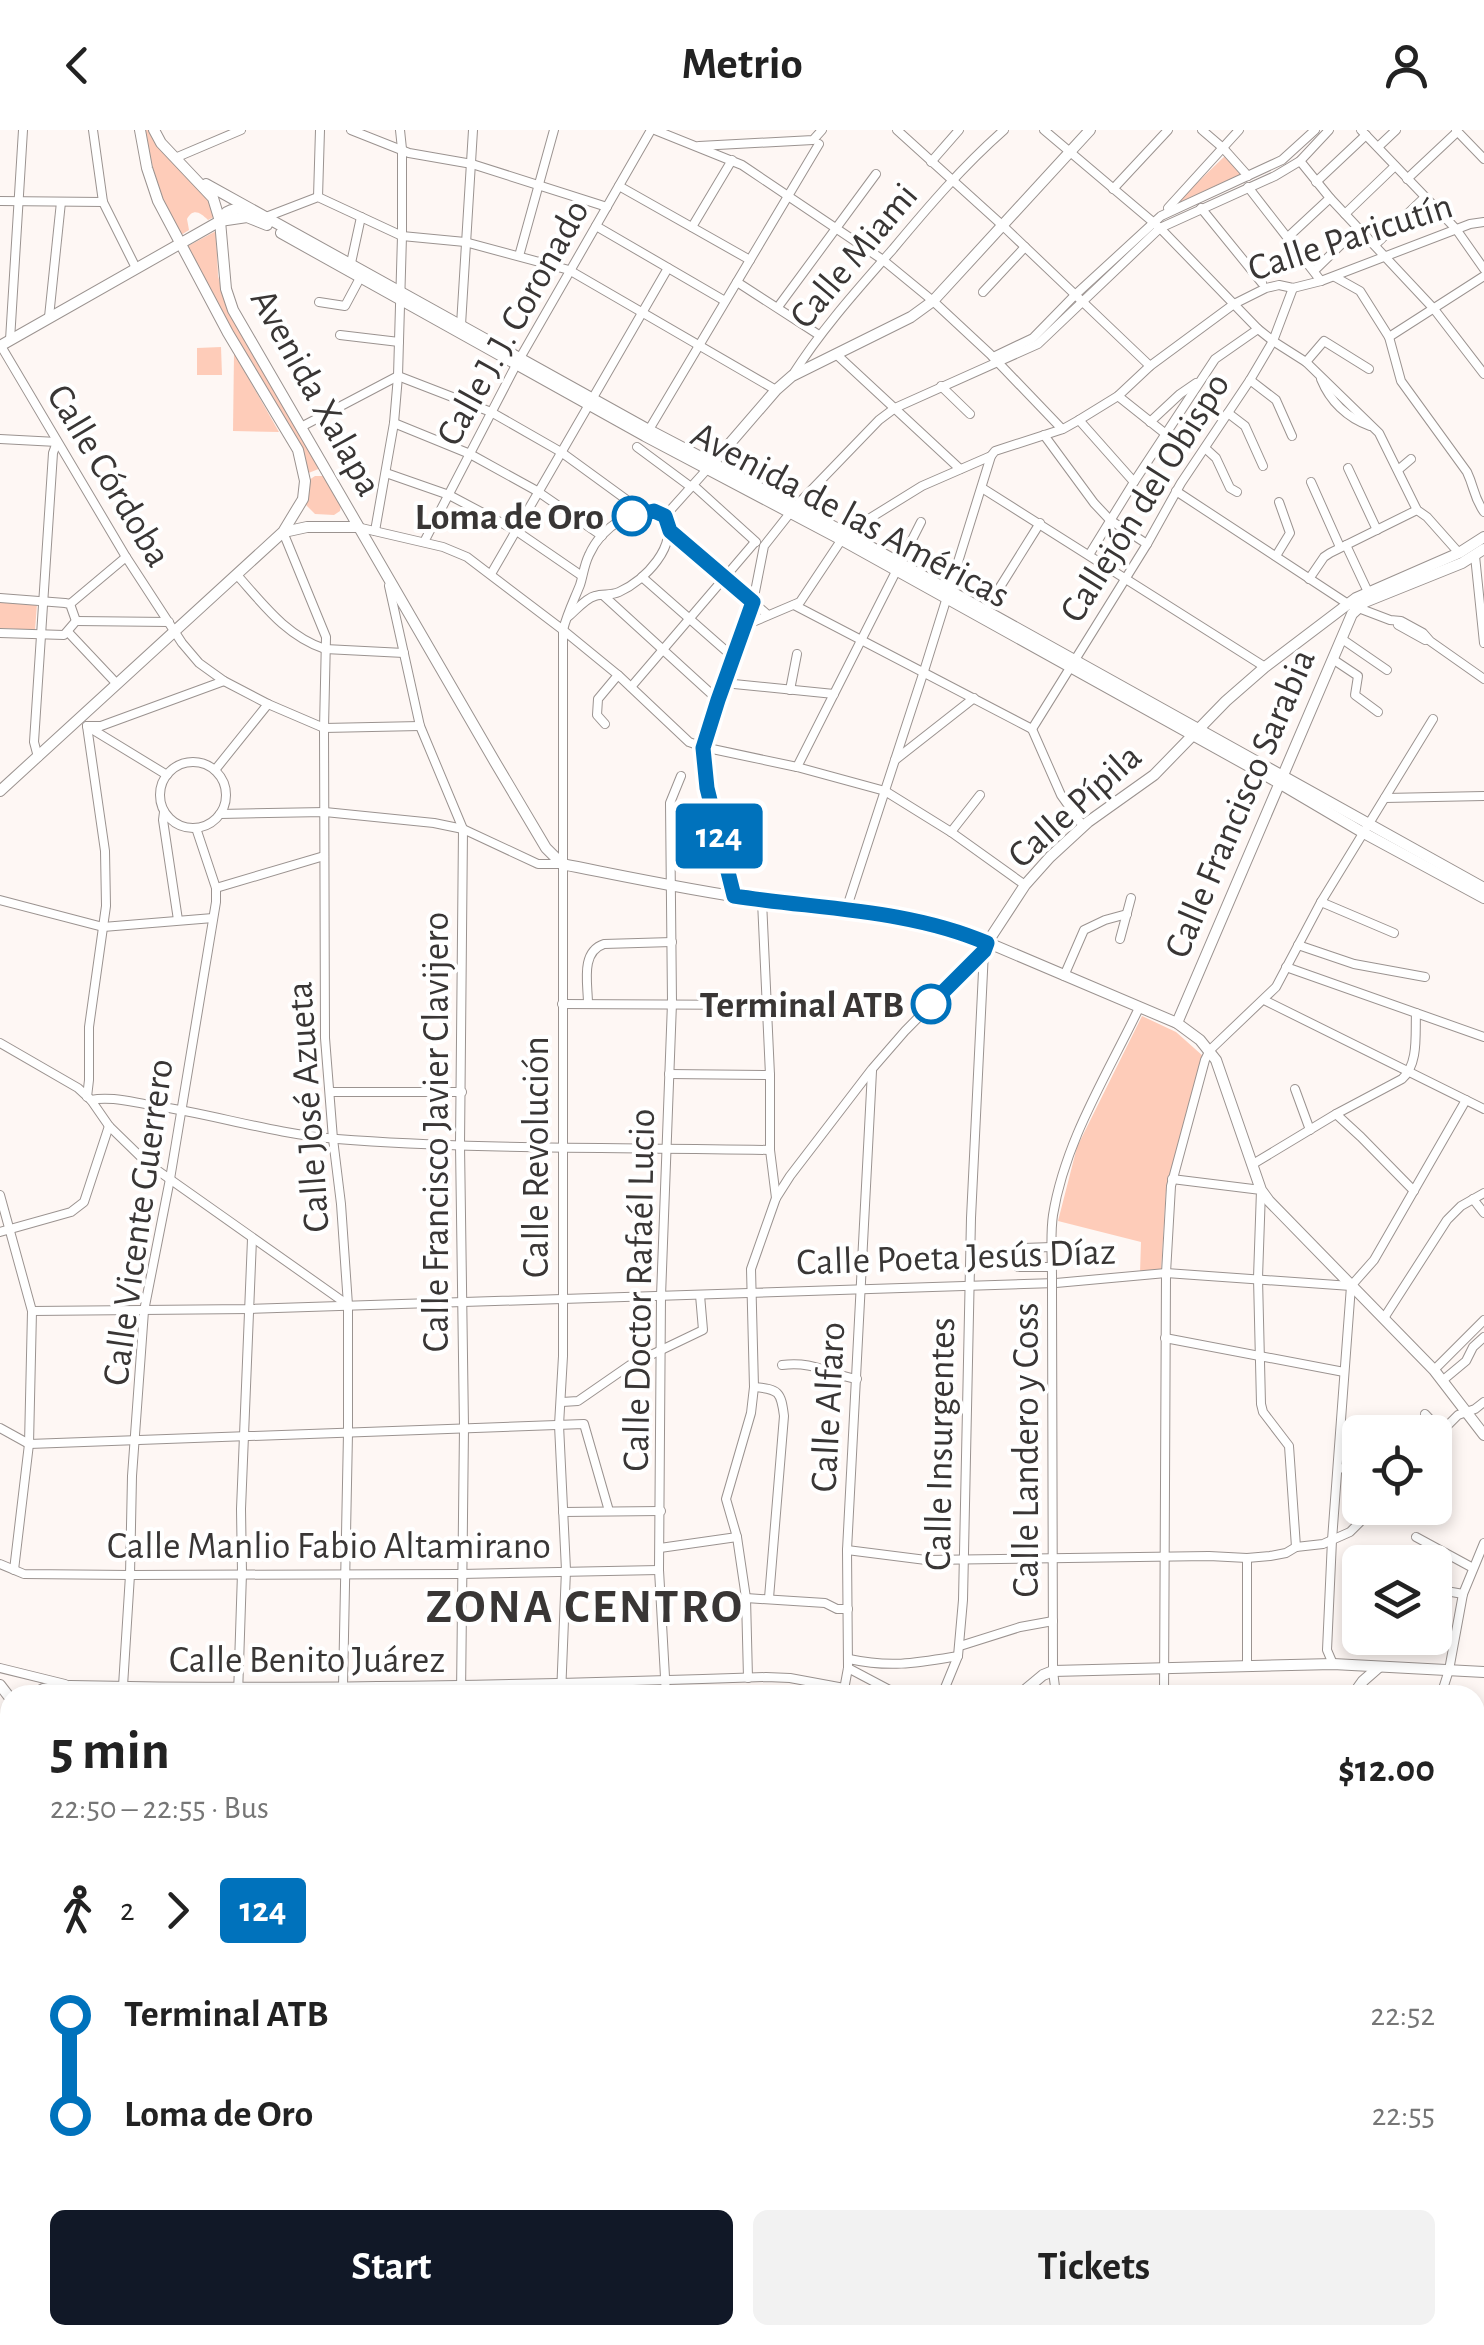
<!DOCTYPE html>
<html lang="en">
<head>
<meta charset="utf-8">
<style>
  :root { --surface:#fff; --page:#f2f2f2; --text:#222; --muted:#767676; --accent:#111827 }
  body { margin:0; font-family:"Alegreya Sans",sans-serif; background:var(--page); color:var(--text); height:100vh; display:flex; flex-direction:column; font-size:38px; white-space:nowrap }
  * { box-sizing:border-box; margin:0 }
  p { font-size:32px; color:var(--muted) }
  .icon { flex:none; width:55px; height:55px; fill:none; stroke:currentColor; stroke-width:2; stroke-linecap:round; stroke-linejoin:round }
  .map { position:relative; flex:1; overflow:hidden }
  .details { position:absolute; left:0px; top:1555px; width:1485px; height:660px; display:flex; flex-direction:column; background:var(--surface); border-radius:30px 30px 0 0; box-shadow:0 5px 15px #0003 }
  .details>* { flex:none }
  .badge { padding:0 20px; border-radius:8px; font-size:35px; line-height:65px }
  .buttons { position:absolute; left:1342px; top:1285px; display:grid; gap:20px }
  .buttons a { display:grid; place-items:center; width:110px; height:110px; border-radius:15px; background:var(--surface); box-shadow:0 5px 15px #0003; font-size:50px }
  .map>.badge { position:absolute; translate:-50% -50%; box-shadow:0 0 0 5px #fff }
  .legs { display:flex; align-items:center; gap:15px; height:110px; padding:0 50px; font-size:32px }
  .legs p { margin-inline-start:auto }
  .overview { display:flex; align-items:center; justify-content:space-between; height:170px; padding:0 50px }
  h1 { font-size:55px; font-weight:700; line-height:75px }
  .button { display:flex; gap:20px; margin-top:auto; padding:20px 50px }
  .button a { flex:1; height:115px; border-radius:15px; background:var(--accent); color:#fff; font-size:40px; font-weight:700; line-height:115px; text-align:center }
  .button a+a { background:var(--page); color:var(--text) }
  ul { padding:0 50px; list-style:none }
  li { display:flex; align-items:center; gap:35px; height:100px; font-size:38px }
  li i { display:grid; place-items:center; width:15px; height:100%; margin:0 12px; background:currentColor }
  li i::after { content:''; width:25px; height:25px; margin:-12px; border:8px solid; border-radius:50%; background:var(--surface) }
  li p { margin-inline-start:auto }
  li:first-child i { background:linear-gradient(#0000 50%,currentColor 0) }
  li:last-child i { background:linear-gradient(currentColor 50%,#0000 0) }
  header { display:flex; justify-content:space-between; align-items:center; height:130px; padding:0 50px; background:var(--surface); font-size:45px; font-weight:700 }
  .map>svg:first-child { display:block }
</style>
</head>
<body>
<header><svg class="icon" aria-label="back" viewBox="0 0 24 24"><path d="M15 5l-7 7 7 7"/></svg>Metrio<svg class="icon" aria-label="person" viewBox="0 0 24 24"><circle cx="12" cy="8" r="4"/><path d="M4 21q1-7 8-7t8 7"/></svg></header>
<div class="map">
<svg width="1484" height="2215" viewBox="0 0 1484 2215">
  <rect width="100%" height="100%" fill="#fef7f4"/>
  <!-- green -->
  <g fill="#feccb9">
    <path d="M144,0h7l55,64 8,23 -6,3c-8,-8 -15,-12 -21,-1l2,11 -8,5 -22,-41z"/>
    <polygon points="1226,25 1241,44 1174,75"/>
    <polygon points="216,101 218,146 226,173 321,338 306,344 297,312 218,175 188,116"/>
    <polygon points="221,217 222,245 197,245 197,218"/>
    <polygon points="234,223 279,302 233,301"/>
    <polygon points="315,346 323,346 341,375 340,381 334,385 315,384 304,373 309,350"/>
    <polygon points="0,472 37,474 35,500 0,498"/>
    <polygon points="1142,886 1176,902 1203,926 1166,1060 1161,1142 1140,1143 1141,1112 1058,1091 1077,1017"/>
    <polygon points="10,1990 10,2102 0,2097 0,2011"/>
  </g>
  <g fill="none" stroke-linecap="round" stroke-linejoin="round">
    <!-- minor casing -->
    <g stroke="#9b9390" stroke-width="10">
      <g id="minor">
        <polyline points="93,0 103,72 136,138"/>
        <polyline points="351,0 409,23 472,34 607,77"/>
        <polyline points="655,0 742,35 883,130 933,171 990,224 1062,299"/>
        <polyline points="897,0 1002,95 1150,236"/>
        <polyline points="1044,0 1160,98 1258,199 1273,211 1306,232 1379,303 1417,380 1427,387 1459,423"/>
        <polyline points="1202,0 1223,18 1248,46"/>
        <polyline points="1361,0 1456,99 1484,139"/>
        <polyline points="1456,0 1484,29"/>
        <polyline points="699,16 813,10 822,0"/>
        <polyline points="1378,17 1396,0"/>
        <polyline points="175,28 241,0"/>
        <polyline points="1300,31 1330,68 1434,179 1484,244"/>
        <polyline points="931,32 959,0"/>
        <polyline points="1407,49 1457,2"/>
        <polyline points="1316,52 1366,5"/>
        <polyline points="619,56 750,130"/>
        <polyline points="1248,57 1321,151"/>
        <polyline points="1113,59 1168,0"/>
        <polyline points="318,67 320,0"/>
        <polyline points="0,71 103,72"/>
        <polyline points="1168,78 1239,0"/>
        <polyline points="1201,78 1262,153"/>
        <polyline points="1345,84 1395,36"/>
        <polyline points="266,87 318,67 402,106 465,112 569,140 776,260"/>
        <polyline points="596,96 725,171"/>
        <polyline points="692,97 732,30"/>
        <polyline points="1288,107 1330,68"/>
        <polyline points="1375,115 1425,67"/>
        <polyline points="519,126 554,0"/>
        <polyline points="351,133 361,87"/>
        <polyline points="1314,141 1358,98"/>
        <path d="M1335,147l25,14 29,46 12,44 66,91c8,17 6,24 17,40"/>
        <polyline points="737,152 819,205"/>
        <polyline points="983,162 1025,117"/>
        <polyline points="319,172 345,176 360,148"/>
        <polyline points="778,177 876,44"/>
        <polyline points="49,187 61,72"/>
        <polyline points="461,195 473,0"/>
        <polyline points="340,205 399,212"/>
        <polyline points="1389,207 1484,146"/>
        <polyline points="10,210 23,0"/>
        <polyline points="1,216 126,427 182,513 199,533 224,551 268,574 324,598 420,596"/>
        <polyline points="836,224 960,339"/>
        <polyline points="993,227 1033,208 1075,165 1161,86 1282,30 1315,0"/>
        <polyline points="1306,232 1324,211 1369,239"/>
        <path d="M792,246c29,-46 65,-86 101,-127 35,-42 70,-83 111,-119"/>
        <path d="M1321,249c9,22 26,39 49,47"/>
        <polyline points="1250,250 1276,270 1292,306"/>
        <polyline points="941,256 970,284"/>
        <polyline points="1118,266 1167,305"/>
        <polyline points="1228,283 1245,296 1263,336"/>
        <polyline points="1079,290 1134,352"/>
        <polyline points="1150,292 1180,264 1196,253"/>
        <polyline points="394,293 470,324 537,361 602,406"/>
        <polyline points="301,297 398,246 491,282 561,322 642,381"/>
        <polyline points="647,303 819,14"/>
        <polyline points="1044,305 1094,373 1110,390 1147,414"/>
        <polyline points="0,309 57,312 53,323 34,612 38,627"/>
        <polyline points="637,317 691,357"/>
        <polyline points="1205,318 1216,328 1230,358 1237,362"/>
        <polyline points="1348,338 1377,400"/>
        <polyline points="1398,340 1411,329"/>
        <polyline points="386,343 449,365 515,400 582,446"/>
        <polyline points="1311,352 1340,417"/>
        <polyline points="693,355 756,412"/>
        <polyline points="982,358 1265,537"/>
        <polyline points="1176,361 1348,474 1390,490 1401,491 1423,503 1430,511 1484,549"/>
        <polyline points="665,386 710,336"/>
        <polyline points="357,397 443,417 467,427 563,500 618,545 689,612 703,617 797,637 885,661 951,702 1025,755"/>
        <polyline points="375,401 394,293 398,246 402,106 402,19 400,0"/>
        <polyline points="670,401 768,485"/>
        <polyline points="283,402 326,507 324,598 325,908 333,1009 341,1074 348,1175 348,1303 343,1557"/>
        <polyline points="424,412 516,235 651,0"/>
        <polyline points="1346,415 1368,462"/>
        <polyline points="1089,425 1134,352 1215,229 1258,199"/>
        <polyline points="1276,426 1290,403 1279,372"/>
        <polyline points="1475,426 1484,513"/>
        <polyline points="491,444 668,138"/>
        <path d="M237,445c26,29 49,61 88,74l79,4"/>
        <polyline points="642,447 733,527"/>
        <polyline points="1309,449 1324,427 1330,423 1417,380"/>
        <polyline points="389,456 420,596 463,699 460,1015 464,1297 461,1565"/>
        <polyline points="604,466 718,570"/>
        <polyline points="0,468 65,473 70,474 76,491"/>
        <polyline points="70,474 126,427"/>
        <polyline points="794,475 1032,599"/>
        <polyline points="985,481 1040,393"/>
        <path d="M569,486c7,-6 17,-18 26,-20 8,-3 15,0 24,-4 26,-12 60,-46 46,-76"/>
        <polyline points="76,491 169,492"/>
        <polyline points="746,495 800,472 846,403 922,356 991,326 995,321 1063,299 1079,290 1118,266 1150,236 1234,174 1266,158 1279,155 1293,158 1321,151 1470,94 1484,92"/>
        <polyline points="1398,495 1425,510"/>
        <polyline points="68,502 117,554"/>
        <polyline points="0,503 64,505 76,491"/>
        <polyline points="1342,509 1387,540"/>
        <polyline points="1334,530 1358,546 1355,565 1378,582"/>
        <polyline points="724,553 834,564"/>
        <polyline points="631,557 755,412"/>
        <polyline points="790,560 797,524"/>
        <polyline points="605,594 597,585 598,569 618,545"/>
        <polyline points="87,596 105,721 106,776 89,897 89,950 87,967"/>
        <polyline points="87,596 101,596 224,551"/>
        <polyline points="90,598 167,645"/>
        <polyline points="1032,599 1147,414 1181,353 1250,250 1273,211 1293,158"/>
        <polyline points="1032,599 1061,665 1083,696"/>
        <polyline points="895,630 974,568"/>
        <circle cx="193" cy="665" r="33"/>
        <polyline points="797,637 921,392"/>
        <polyline points="215,640 268,574"/>
        <polyline points="1385,668 1484,666"/>
        <polyline points="164,682 163,690 178,790"/>
        <polyline points="220,684 325,682 434,693 463,699 538,734 562,734"/>
        <polyline points="951,702 980,665"/>
        <polyline points="216,758 324,726"/>
        <polyline points="734,766 707,658 703,617 753,472 764,416 794,378 879,290 895,278 1038,214 1160,98 1275,46 1300,31 1329,0"/>
        <polyline points="0,770 103,797 213,788"/>
        <polyline points="762,771 770,945 770,1020 776,1068"/>
        <polyline points="1321,772 1394,803"/>
        <polyline points="846,780 924,541 991,326"/>
        <polyline points="1120,809 1131,768"/>
        <polyline points="1298,815 1354,834 1425,847"/>
        <polyline points="1286,837 1484,907"/>
        <polyline points="1064,846 1084,800 1105,790 1127,784"/>
        <polyline points="1264,870 1484,979"/>
        <polyline points="562,874 767,875"/>
        <path d="M588,874c0,-20 -8,-52 16,-60l68,-2"/>
        <polyline points="0,913 78,958 91,970 109,996 147,1033 348,1175"/>
        <polyline points="669,944 770,945"/>
        <polyline points="1295,959 1310,1000"/>
        <polyline points="330,962 462,962"/>
        <path d="M91,970c19,-4 40,2 60,5 62,9 123,29 186,34 144,11 289,8 433,11"/>
        <polyline points="1336,984 1361,1007 1414,1061"/>
        <path d="M1253,1034l83,-50 66,-35c17,-15 13,-45 14,-66"/>
        <polyline points="1172,1049 1261,1060 1258,1148 1261,1274 1263,1282 1289,1316 1296,1417"/>
        <polyline points="0,1065 32,1181 29,1314 14,1440"/>
        <polyline points="1473,1069 1484,1083"/>
        <polyline points="0,1102 71,1082 84,1072 109,996"/>
        <polyline points="1023,1118 1052,1117"/>
        <polyline points="1018,1137 1052,1137"/>
        <path d="M1052,1147c0,-20 -2,-42 1,-62 12,-74 54,-140 86,-207"/>
        <polyline points="1351,1156 1374,1130 1466,970"/>
        <polyline points="1052,1161 1053,1541 1056,1565"/>
        <polyline points="32,1181 250,1179 1056,1153 1166,1143 1351,1156"/>
        <polyline points="1384,1188 1447,1090 1461,1076 1484,1063"/>
        <polyline points="1165,1208 1344,1242"/>
        <path d="M782,1235c33,-4 45,9 75,14"/>
        <polyline points="1434,1240 1484,1190"/>
        <polyline points="1442,1251 1466,1231 1473,1217 1484,1207"/>
        <path d="M754,1257c25,2 27,5 30,29l-15,182"/>
        <polyline points="562,1272 578,1271 630,1235 703,1200 700,1165"/>
        <polyline points="1425,1284 1441,1301"/>
        <polyline points="0,1298 29,1314 584,1294 609,1381"/>
        <polyline points="1435,1308 1458,1285 1475,1279 1484,1272"/>
        <polyline points="1339,1338 1360,1341"/>
        <polyline points="563,1382 661,1381"/>
        <polyline points="1416,1407 1473,1438"/>
        <polyline points="660,1418 737,1407"/>
        <polyline points="847,1420 926,1430 1209,1426 1247,1428 1270,1426 1286,1423 1296,1417 1323,1414 1350,1402 1374,1378"/>
        <polyline points="1247,1428 1247,1536"/>
        <polyline points="0,1434 24,1444 130,1445 461,1444 659,1440"/>
        <polyline points="1435,1459 1463,1464"/>
        <polyline points="746,1468 825,1473 837,1479 848,1479"/>
        <polyline points="960,1516 1020,1497 1053,1491"/>
        <path d="M849,1529c42,9 67,4 109,-3"/>
        <polyline points="1333,1534 1327,1520 1332,1410 1351,1156"/>
        <polyline points="0,1538 65,1554"/>
        <polyline points="848,1538 899,1565"/>
        <polyline points="748,1548 746,1468 737,1407 726,1369 751,1283 754,1257 751,1139 776,1068 790,1046 872,939 905,901 984,821 987,813"/>
        <polyline points="123,1556 130,1445 132,1346 144,1181 170,1049 216,772 216,758 196,698"/>
        <path d="M30,1565l13,-7 27,-3c233,5 463,0 696,-8l24,1 54,10"/>
        <polyline points="238,1565 242,1443 241,1379 252,1109"/>
        <path d="M561,1565l5,-125 -7,-145 4,-69v-726c4,-16 11,-30 17,-45 3,-9 4,-20 9,-30 12,-27 46,-52 76,-39"/>
        <polyline points="666,1565 659,1440 661,1166 672,873 670,673 681,646"/>
        <polyline points="843,1565 848,1538 847,1420 872,941"/>
        <polyline points="942,1565 958,1526 963,1470 971,1088 984,821"/>
        <polyline points="1164,1565 1166,1143 1171,1056 1205,930 1210,920 1276,857 1321,772 1433,589"/>
        <polyline points="1249,1565 1249,1563"/>
        <polyline points="1441,1565 1449,1540 1463,1464 1484,1413"/>
        <polyline points="1480,1674 1484,1707"/>
        <polyline points="0,1854 10,1852"/>
        <polyline points="1475,1898 1484,1907"/>
        <polyline points="1475,1939 1484,1929"/>
        <polyline points="1475,1951 1484,1954"/>
        <polyline points="0,1953 10,1953"/>
        <polyline points="0,2003 10,1982"/>
        <polyline points="1475,2021 1484,2021"/>
        <polyline points="1475,2040 1484,2048"/>
        <polyline points="1475,2117 1484,2125"/>
        <polyline points="0,2132 10,2137"/>
        <polyline points="1475,2182 1484,2172"/>
        <polyline points="149,2205 170,2215"/>
        <polyline points="405,2205 411,2215"/>
        <polyline points="948,2205 950,2215"/>
        <polyline points="963,2205 965,2215"/>
        <polyline points="1474,2205 1484,2214"/>
        <polyline points="0,2206 18,2215"/>
        <polyline points="38,2215 42,2205"/>
        <polyline points="123,2215 128,2205"/>
        <polyline points="203,2215 208,2205"/>
        <polyline points="267,2215 272,2205"/>
        <polyline points="351,2215 356,2205"/>
        <polyline points="1044,2215 1045,2205"/>
        <polyline points="1458,2215 1459,2205"/>
      </g>
    </g>
    <!-- major casing -->
    <g stroke="#9b9390" stroke-width="12">
      <g id="major">
        <path d="M154,0l7,13 52,55 7,23 6,68 7,21 262,452 51,86 16,16c66,13 131,27 197,36 66,9 134,12 199,30l219,93 23,17 16,20 45,130 8,11 165,169 50,65"/>
        <polyline points="206,54 649,300 846,403 1484,758"/>
        <polyline points="220,91 247,87 267,95"/>
        <polyline points="281,103 645,306 840,409 1279,653 1362,702 1484,768"/>
        <path d="M0,216l220,-125c5,-12 15,-13 27,-12"/>
        <polyline points="713,333 776,260 792,246 911,187 933,171 1090,0"/>
        <polyline points="284,402 307,397 357,397"/>
        <polyline points="0,661 283,402 303,369 305,351 298,320 228,203 158,71 147,38 140,0"/>
        <polyline points="987,813 1025,755 1050,727 1088,692 1154,645 1226,571 1265,537 1356,468 1459,423 1484,407"/>
        <polyline points="1177,893 1352,484 1365,472 1462,433 1484,419"/>
        <polyline points="0,1555 10,1568"/>
        <polyline points="1019,1565 1043,1545 1053,1541 1333,1534 1484,1542"/>
        <polyline points="1353,1565 1363,1551 1379,1537"/>
        <polyline points="1475,1830 1484,1838"/>
        <polyline points="1475,1842 1484,1850"/>
        <polyline points="1195,2205 1202,2215"/>
        <polyline points="1266,2205 1267,2215"/>
        <polyline points="1225,2215 1234,2205"/>
      </g>
    </g>
    <!-- minor -->
    <use href="#minor" stroke="#fff" stroke-width="8"/>
    <!-- major -->
    <use href="#major" stroke="#fff" stroke-width="10"/>
    <!-- minor-bridge casing -->
    <g stroke="#9b9390" stroke-width="10" stroke-linecap="butt">
      <polyline id="minor-bridge" points="1052,1147 1052,1161"/>
    </g>
    <!-- minor-bridge -->
    <use href="#minor-bridge" stroke="#fff" stroke-width="8"/>
  </g>
  <g fill="none" stroke-linecap="round" stroke-linejoin="round">
    <!-- line-1 casing -->
    <g stroke="#fff" stroke-width="22">
      <path id="line-1" d="M632,386l22,-5 11,5 5,15 83,71 -35,98 -15,48 4,40 27,108c84,13 174,13 253,47l-3,8 -53,53"/>
    </g>
    <!-- line-1 -->
    <use href="#line-1" stroke="#0072bc" stroke-width="15"/>
  </g>
  <!-- markers -->
  <g fill="#fff" stroke="#0072bc" stroke-width="5">
    <circle cx="632" cy="386" r="18"/>
    <circle cx="931" cy="874" r="18"/>
  </g>
  <g text-anchor="middle" stroke-width="8" stroke-linejoin="round" paint-order="stroke">
    <!-- street labels -->
    <g font-size="38" fill="#393635" stroke="#fff">
      <text transform="translate(1350 106) rotate(-18)" y="13">Calle Paricutín</text>
      <text transform="translate(853 125) rotate(-50)" y="13">Calle Miami</text>
      <text transform="translate(512 192) rotate(-61)" y="13">Calle J. J. Coronado</text>
      <text transform="translate(317 262) rotate(61)" y="13">Avenida Xalapa</text>
      <text transform="translate(110 345) rotate(59)" y="13">Calle Córdoba</text>
      <text transform="translate(1144 367) rotate(-58)" y="13">Callejón del Obispo</text>
      <text transform="translate(851 384) rotate(28)" y="13">Avenida de las Américas</text>
      <text transform="translate(1239 673) rotate(-67)" y="13">Calle Francisco Sarabia</text>
      <text transform="translate(1074 675) rotate(-42)" y="13">Calle Pípila</text>
      <text transform="translate(307 977) rotate(-94)" y="13">Calle José Azueta</text>
      <text transform="translate(435 1002) rotate(-90)" y="13">Calle Francisco Javier Clavijero</text>
      <text transform="translate(535 1027) rotate(-90)" y="13">Calle Revolución</text>
      <text transform="translate(137 1092) rotate(-82)" y="13">Calle Vicente Guerrero</text>
      <text transform="translate(956 1126) rotate(-2)" y="13">Calle Poeta Jesús Díaz</text>
      <text transform="translate(638 1160) rotate(-89)" y="13">Calle Doctor Rafaél Lucio</text>
      <text transform="translate(827 1277) rotate(-87)" y="13">Calle Alfaro</text>
      <text transform="translate(939 1314) rotate(-89)" y="13">Calle Insurgentes</text>
      <text transform="translate(1025 1320) rotate(-90)" y="13">Calle Landero y Coss</text>
      <text x="329" y="1428">Calle Manlio Fabio Altamirano</text>
      <text x="307" y="1542">Calle Benito Juárez</text>
    </g>
    <!-- stop labels -->
    <g font-size="38" font-weight="bold" fill="#393635" stroke="#fff" text-anchor="end">
      <text x="604" y="399">Loma de Oro</text>
      <text x="904" y="887">Terminal ATB</text>
    </g>
    <!-- district labels -->
    <g font-size="48" font-weight="bold" letter-spacing="2.5" fill="#393635" stroke="#fff">
      <text x="585" y="1492">ZONA CENTRO</text>
    </g>
  </g>
</svg>
<div class="buttons">
<a><svg class="icon" aria-label="locate" viewBox="0 0 24 24"><circle cx="12" cy="12" r="6"/><path d="M12 2v4M12 18v4M2 12h4M18 12h4"/></svg></a>
<a><svg class="icon" aria-label="layers" viewBox="0 0 24 24"><path d="M12 4l9 5-9 5-9-5zM3 14l9 5 9-5"/></svg></a>
</div>
<b class="badge" style="left:719px;top:706px;background:#0072bc;color:#fff">124</b>
<section class="details">
<div class="overview"><div><h1>5 min</h1><p>22:50 – 22:55 · Bus</p></div><b>$12.00</b></div>
<div class="legs"><svg class="icon" aria-label="walk" viewBox="0 0 24 24"><circle cx="13" cy="4" r="2"/><path d="M13 8l-2 6 4 7M11 14l-3 7M7 12l3-4h3l4 4"/></svg>2<svg class="icon" aria-label="forward" viewBox="0 0 24 24"><path d="M9 5l7 7-7 7"/></svg><b class="badge" style="background:#0072bc;color:#fff">124</b></div>
<ul>
<li><i style="color:#0072bc"></i><b>Terminal ATB</b><p>22:52</p></li>
<li><i style="color:#0072bc"></i><b>Loma de Oro</b><p>22:55</p></li>
</ul>
<div class="button"><a>Start</a><a>Tickets</a></div>
</section>
</div>
</body>
</html>
